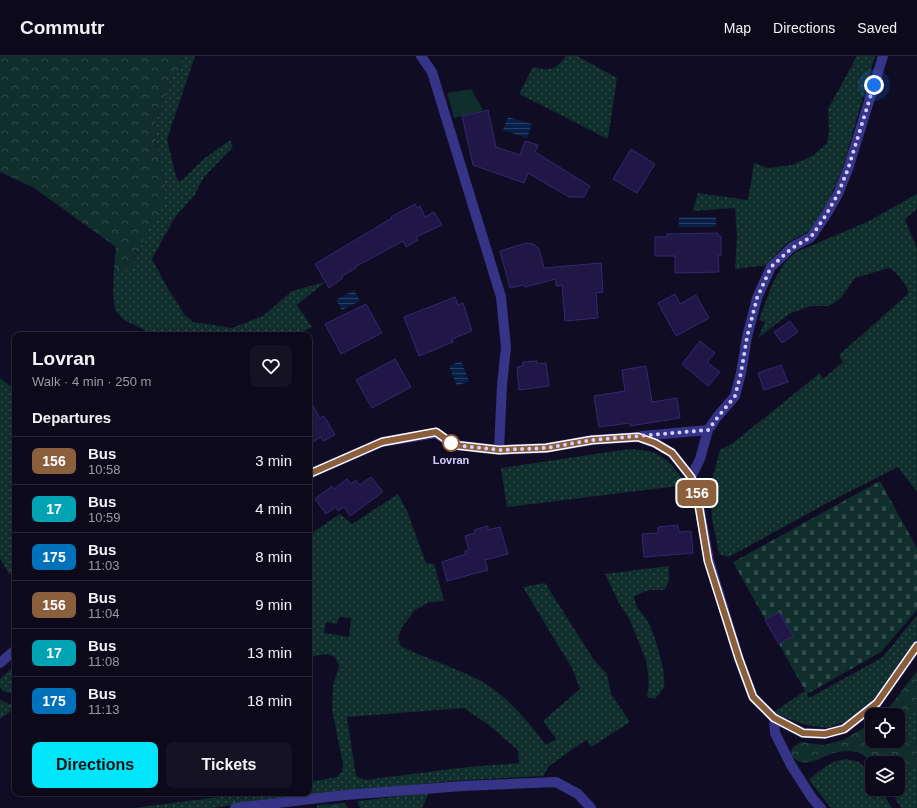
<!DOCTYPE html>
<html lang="en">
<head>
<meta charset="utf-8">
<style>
  :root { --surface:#0c091b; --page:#151224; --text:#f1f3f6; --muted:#9a9aa3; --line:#2c2a3a; --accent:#00e5fa }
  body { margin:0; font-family:Helvetica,sans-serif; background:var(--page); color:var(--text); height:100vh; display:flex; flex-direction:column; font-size:15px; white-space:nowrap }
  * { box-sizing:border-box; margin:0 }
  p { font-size:13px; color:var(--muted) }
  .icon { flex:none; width:22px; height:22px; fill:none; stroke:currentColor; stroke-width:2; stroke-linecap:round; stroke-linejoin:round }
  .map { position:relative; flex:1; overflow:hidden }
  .sheet { position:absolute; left:12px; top:276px; width:300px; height:464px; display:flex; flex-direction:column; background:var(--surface); border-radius:8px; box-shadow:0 1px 3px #0004,0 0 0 1px var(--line) }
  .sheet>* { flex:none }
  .badge { padding:0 8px; border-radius:6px; font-size:14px; line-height:26px }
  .buttons { position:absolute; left:865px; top:652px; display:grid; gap:8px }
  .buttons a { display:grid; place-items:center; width:40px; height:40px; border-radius:8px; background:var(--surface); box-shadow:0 1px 3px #0004,0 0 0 1px var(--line); font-size:20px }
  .you { position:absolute; width:20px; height:20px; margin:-10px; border:3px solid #fff; border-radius:50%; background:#1a73e8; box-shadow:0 0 0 6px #1a73e833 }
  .map>.badge { position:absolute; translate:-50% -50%; box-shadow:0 0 0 2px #fff }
  h2 { padding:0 20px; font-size:15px; line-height:36px }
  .round { display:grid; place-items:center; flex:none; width:42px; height:42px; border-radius:8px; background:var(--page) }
  .headline { display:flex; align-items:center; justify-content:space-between; height:68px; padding:0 20px }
  h1 { font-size:19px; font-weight:800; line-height:30px }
  .primary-button { display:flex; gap:8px; margin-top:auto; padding:8px 20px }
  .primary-button a { flex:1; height:46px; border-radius:8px; background:var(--accent); color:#111; font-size:16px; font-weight:800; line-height:46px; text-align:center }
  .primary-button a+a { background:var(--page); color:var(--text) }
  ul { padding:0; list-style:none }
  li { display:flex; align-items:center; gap:12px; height:48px; padding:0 20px; border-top:1px solid var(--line) }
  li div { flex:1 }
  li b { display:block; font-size:15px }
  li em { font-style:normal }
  li .badge { min-width:44px; font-weight:700; text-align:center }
  header { display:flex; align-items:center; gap:24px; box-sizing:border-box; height:56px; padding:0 20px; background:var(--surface); border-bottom:1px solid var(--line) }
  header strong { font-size:19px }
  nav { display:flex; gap:22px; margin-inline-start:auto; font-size:14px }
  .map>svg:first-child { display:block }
</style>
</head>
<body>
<header>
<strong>Commutr</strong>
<nav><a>Map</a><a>Directions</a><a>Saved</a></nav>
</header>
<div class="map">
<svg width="917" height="752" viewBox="0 0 917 752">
  <defs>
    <pattern id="grass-dots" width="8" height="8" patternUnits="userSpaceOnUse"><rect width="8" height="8" fill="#0f2e2c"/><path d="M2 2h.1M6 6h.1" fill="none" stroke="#314b4c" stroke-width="1.8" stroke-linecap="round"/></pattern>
    <pattern id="forest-crowns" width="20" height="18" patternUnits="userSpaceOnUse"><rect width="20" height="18" fill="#0f2e2c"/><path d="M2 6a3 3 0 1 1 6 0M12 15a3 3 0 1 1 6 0" fill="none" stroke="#314b4c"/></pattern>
    <pattern id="cemetery-stones" width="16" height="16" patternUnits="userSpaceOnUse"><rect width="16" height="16" fill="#0f2e2c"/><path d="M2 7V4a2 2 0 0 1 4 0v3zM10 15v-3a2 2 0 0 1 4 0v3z" fill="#314b4c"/></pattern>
    <pattern id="water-rules" width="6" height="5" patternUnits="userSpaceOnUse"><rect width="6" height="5" fill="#082047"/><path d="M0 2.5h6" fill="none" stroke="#2b3f63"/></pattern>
  </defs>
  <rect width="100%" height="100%" fill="#100c24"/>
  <!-- grass -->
  <g fill="url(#grass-dots)" fill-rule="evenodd">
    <polygon points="183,0 195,0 167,83 176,121 180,126 205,102 230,84 233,91 204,121 194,140 175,161 152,203 167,231 184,258 193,266 232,272 263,260 292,235 325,226 297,249 312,271 295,279 155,279 124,264 115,254 113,236 114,213 131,213 137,196 166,131 162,117 154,71 169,26 180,12"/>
    <path d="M566,0h11l40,22 -9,61 -89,-45 14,-27c18,4 21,4 33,-11z"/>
    <polygon points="857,0 875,0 843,111 826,152 813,173 787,187 776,198 768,209 735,213 737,181 735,152 693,155 698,137 748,144 754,107 768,112 792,109 814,99 827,87 829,75 828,53"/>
    <path d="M917,138v15l-12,10 12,30v243l-19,-25 -69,35 -91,50 -10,5 -9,-3 -7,-35 -2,-32 10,-37 13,-7 87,-70 3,6 20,-17 -4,-7 70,-62c-3,-9 -12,-21 -20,-25l-34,10 -15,21 -11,7h-19l-21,8 -31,24 7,-16 -6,-2 14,-38 13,-21 10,-9 71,-30z"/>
    <polygon points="0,322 15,334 15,517 9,518 0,502"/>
    <path d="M629,393c7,1 14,1 20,2 17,5 29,19 37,34l-179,22 -6,-39z"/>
    <path d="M398,438l9,17 19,52 8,1 10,37 -15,1 -14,8 -13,17 -4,11 3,8c24,12 50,20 74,32 28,13 53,43 71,67l10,-6 -13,-18 37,-32 -7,-19 -50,-83 22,-4 49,77 13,14 4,20 19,28 -39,25 -5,-7 -37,26 -6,10 -91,5 -198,21 -42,6h-78l100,-13 8,-2h67v-11l28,-5 5,-6 1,-8 -11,-53 1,-25 6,-19 -4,-9 -8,-3 -18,3v-130l4,5 27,-18 12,10zM339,561l12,1 -2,19 -25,-4 2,-11 11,2zM464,652l26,18 28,24 1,13 -51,4 -103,13 -9,-4 -9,-59z"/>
    <path d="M669,510v15l-5,9h-14l-16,6c2,14 6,13 13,24 7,11 20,55 17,66 -1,4 -6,9 -9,13l-8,-2 2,-14 -3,-23 -17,-42 -10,-15 -14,-29z"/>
    <polygon points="917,559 917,584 882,633 862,656 846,665 827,672 806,669 772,657 805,635 809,642 883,601"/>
    <polygon points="15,609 15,639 3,635 0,631 0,623"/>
    <polygon points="0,644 12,649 10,656 0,663"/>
    <polygon points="917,655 917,689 912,688 907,683 905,667 912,658"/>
    <path d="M847,703l12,3 13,13v14h8l12,19h-61l-22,-28c13,-11 20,-19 38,-21z"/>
    <polygon points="917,709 917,752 901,752 890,733 898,733 898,712 910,713"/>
    <polygon points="429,737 422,752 360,752 357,745"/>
  </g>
  <!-- forest -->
  <g fill="url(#forest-crowns)">
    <polygon points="0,0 183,0 180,12 169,26 154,71 162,117 166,131 164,145 137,196 131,214 114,213 116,191 34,132 0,116"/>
    <path d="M917,615v40l-5,3 -7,9 2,16 5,5 5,1v20l-7,4 -12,-1v-5h-26c-4,-4 -9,-9 -15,-11 -5,-1 -14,-1 -19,0 -17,3 -33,21 -48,2l3,-7 8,-5 23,3 19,-5 29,-17v18h26v-26h-17l10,-10z"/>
    <polygon points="345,747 348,752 317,752 317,749"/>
  </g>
  <!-- cemetery -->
  <polygon fill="url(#cemetery-stones)" points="880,425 917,492 917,554 881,596 807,638 733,506"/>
  <!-- green -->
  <polygon fill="#0f2e2c" points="471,33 483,54 454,62 447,37"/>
  <!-- water -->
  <g fill="url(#water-rules)">
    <polygon points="508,61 532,68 527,82 503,74"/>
    <rect x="679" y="161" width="37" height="10"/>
    <polygon points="354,234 360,245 342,254 336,244"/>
    <polygon points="461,305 469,325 457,330 449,310"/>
  </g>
  <!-- building -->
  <g fill="#201746" stroke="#352774">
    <polygon points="488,54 496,91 520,99 525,85 538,89 535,96 590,130 584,141 569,141 528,117 524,127 473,109 462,60"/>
    <polygon points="631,93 655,108 637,137 613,123"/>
    <polygon points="415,148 417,152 420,150 425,161 434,156 442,169 416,181 418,184 406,191 403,185 355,211 356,212 342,220 343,222 329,232 315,208 392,162 391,161"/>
    <polygon points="718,177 718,180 721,180 721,199 718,199 719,216 675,217 675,200 655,200 655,181 667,181 667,178"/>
    <polygon points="526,187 534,188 539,193 544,212 601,207 603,236 596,237 598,262 565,265 562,229 556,230 556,223 525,231 524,229 510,232 500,195"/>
    <polygon points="675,238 680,248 696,239 709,262 676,280 658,247"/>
    <polygon points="455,241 458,249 463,247 472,275 452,283 453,286 419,300 404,261"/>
    <polygon points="366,248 382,277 341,298 325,268"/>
    <polygon points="790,265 798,276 782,287 774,276"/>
    <polygon points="700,285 715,297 707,306 720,316 708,330 682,308"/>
    <polygon points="395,303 411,331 372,352 356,324"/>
    <polygon points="537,305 537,308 546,307 549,330 519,334 517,311 523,310 523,306"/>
    <polygon points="781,309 788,326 764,334 758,317"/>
    <polygon points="646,310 652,346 677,342 680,362 630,370 630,367 599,371 594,340 625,335 622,314"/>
    <polygon points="309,343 320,362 324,360 335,379 323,385 321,381 309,388"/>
    <polygon points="371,421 383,436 350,460 344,451 338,455 336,451 326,458 315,443 332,430 334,433 347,423 351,428 356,424 360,429"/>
    <polygon points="678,469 679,476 691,475 693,497 644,501 642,478 658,477 658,471"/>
    <polygon points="488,470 488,474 500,471 508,498 485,504 488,514 447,525 442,506 466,498 465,495 469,494 465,480 475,477 474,474"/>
    <polygon points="779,556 793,580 779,588 765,564"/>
  </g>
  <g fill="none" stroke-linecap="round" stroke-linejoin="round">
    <!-- minor -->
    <g stroke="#363486" stroke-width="10">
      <polyline points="421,0 432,16 501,241 506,291 502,329 499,394"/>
      <polyline points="642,380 708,374"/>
      <polyline points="309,418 382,386 436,377 454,389 499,394 546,392 592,384 638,381 655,387 672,397 691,421 696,433 709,505 739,603 753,641 774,662 803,677 825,678 844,673 877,647 917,590"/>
      <polyline points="691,421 700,403 708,374 717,361 735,340 741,317 747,281 757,242 771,211 792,191 811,181 826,159 838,138 848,113 883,0"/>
      <polyline points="0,607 15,594"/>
      <polyline points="774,662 775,677 791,709 812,742 821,752"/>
      <polyline points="235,752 345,739 463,730 556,726 578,738 591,752"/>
    </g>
  </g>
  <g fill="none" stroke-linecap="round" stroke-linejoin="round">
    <!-- line casing -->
    <g stroke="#fff" stroke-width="9">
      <polyline id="line" points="309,418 382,386 436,376 454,389 499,394 546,392 592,384 638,381 655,387 672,397 691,421 696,433 708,505 739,603 753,641 774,662 803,677 825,678 844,673 877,647 917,590"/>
    </g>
    <!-- line -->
    <use href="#line" stroke="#8b5e3c" stroke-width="6"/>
    <!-- walk -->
    <polyline stroke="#d4cfff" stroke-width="4" stroke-dasharray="0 7.2" points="451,387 454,389 499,394 524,393 546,392 592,384 708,374 718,361 735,340 741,317 747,281 757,242 771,211 792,192 811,181 826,159 838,138 848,113 874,29"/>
  </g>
  <!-- markers -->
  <circle fill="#fff" stroke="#8b5e3c" stroke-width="2" cx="451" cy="387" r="8"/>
  <g text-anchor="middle" stroke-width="3" stroke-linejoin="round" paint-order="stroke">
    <!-- stop labels -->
    <g font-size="11" font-weight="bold" fill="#d4cfff" stroke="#100c24">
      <text x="451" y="408">Lovran</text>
    </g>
  </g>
</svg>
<div class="buttons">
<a><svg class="icon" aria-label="locate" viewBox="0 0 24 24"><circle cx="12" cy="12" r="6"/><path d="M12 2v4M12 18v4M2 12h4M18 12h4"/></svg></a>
<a><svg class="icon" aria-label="layers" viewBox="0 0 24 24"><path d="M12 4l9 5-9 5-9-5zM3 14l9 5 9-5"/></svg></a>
</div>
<div class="you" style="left:874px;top:29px"></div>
<b class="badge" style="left:697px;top:437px;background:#8b5e3c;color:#fff">156</b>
<section class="sheet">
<div class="headline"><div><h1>Lovran</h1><p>Walk · 4 min · 250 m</p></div><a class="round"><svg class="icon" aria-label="heart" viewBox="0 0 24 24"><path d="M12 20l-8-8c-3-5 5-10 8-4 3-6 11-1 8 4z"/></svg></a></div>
<h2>Departures</h2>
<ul>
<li><span class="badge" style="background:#8b5e3c;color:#fff">156</span><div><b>Bus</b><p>10:58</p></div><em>3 min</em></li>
<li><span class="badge" style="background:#00a3b4;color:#fff">17</span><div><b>Bus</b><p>10:59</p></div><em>4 min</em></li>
<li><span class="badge" style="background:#0072bc;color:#fff">175</span><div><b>Bus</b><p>11:03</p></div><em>8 min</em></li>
<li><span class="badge" style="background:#8b5e3c;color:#fff">156</span><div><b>Bus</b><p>11:04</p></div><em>9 min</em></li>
<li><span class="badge" style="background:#00a3b4;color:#fff">17</span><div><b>Bus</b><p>11:08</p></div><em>13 min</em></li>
<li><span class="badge" style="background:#0072bc;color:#fff">175</span><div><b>Bus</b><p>11:13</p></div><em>18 min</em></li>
</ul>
<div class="primary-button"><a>Directions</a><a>Tickets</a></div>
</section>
</div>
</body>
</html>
